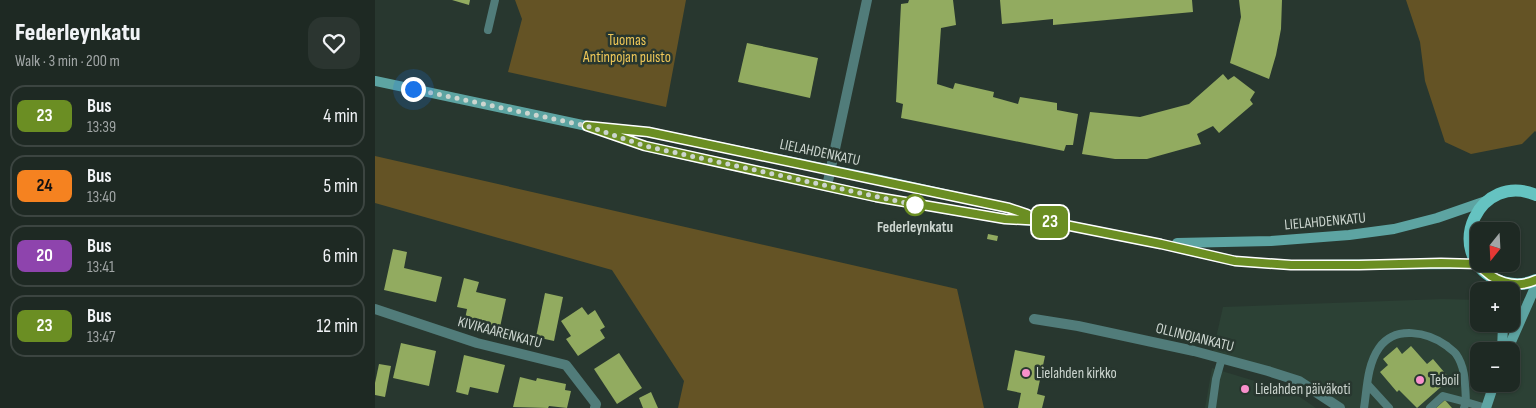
<!DOCTYPE html>
<html lang="en">
<head>
<meta charset="utf-8">
<style>
  :root { --surface:#1e2923; --page:#2b3530; --text:#f1f3f6; --muted:#a1a6a6; --line:#3c4541 }
  body { margin:0; font-family:"Sofia Sans Condensed",sans-serif; background:var(--page); color:var(--text); height:100vh; display:flex; flex-direction:column; font-size:19px; white-space:nowrap }
  * { box-sizing:border-box; margin:0 }
  p { font-size:16px; color:var(--muted) }
  .icon { flex:none; width:28px; height:28px; fill:none; stroke:currentColor; stroke-width:2; stroke-linecap:round; stroke-linejoin:round }
  .map { position:relative; flex:1; overflow:hidden }
  .side { display:flex; flex-direction:column; background:var(--surface); width:375px }
  .side>* { flex:none }
  .badge { padding:0 10px; border-radius:8px; font-size:18px; line-height:32px }
  .needle { width:32px; rotate:198deg }
  .fabs { position:absolute; left:1095px; top:222px; display:grid; gap:10px }
  .fabs a { display:grid; place-items:center; width:50px; height:50px; border-radius:10px; background:var(--surface); box-shadow:0 1px 4px #0004,0 0 0 1px var(--line); font-size:25px }
  .you { position:absolute; width:25px; height:25px; margin:-12px; border:4px solid #fff; border-radius:50%; background:#1a73e8; box-shadow:0 0 0 8px #1a73e833 }
  .map>.badge { position:absolute; translate:-50% -50%; box-shadow:0 0 0 2px #fff }
  .round { display:grid; place-items:center; flex:none; width:52px; height:52px; border-radius:15px; background:var(--page) }
  .overview { display:flex; align-items:center; justify-content:space-between; height:85px; padding:0 15px }
  h1 { font-size:24px; font-weight:800; line-height:38px }
  ul { padding:0; list-style:none }
  li { display:flex; align-items:center; gap:15px; height:62px; margin:0 10px 8px; padding:0 5px; border:2px solid var(--line); border-radius:15px }
  li div { flex:1 }
  li b { display:block; font-size:19px }
  li em { font-style:normal }
  li .badge { min-width:55px; font-weight:700; text-align:center }
  main { display:flex; flex:1; min-height:0 }
  .map>svg:first-child { display:block }
</style>
</head>
<body>
<main>
<section class="side">
<div class="overview"><div><h1>Federleynkatu</h1><p>Walk · 3 min · 200 m</p></div><a class="round"><svg class="icon" aria-label="heart" viewBox="0 0 24 24"><path d="M12 20l-8-8c-3-5 5-10 8-4 3-6 11-1 8 4z"/></svg></a></div>
<ul>
<li><span class="badge" style="background:#6b8e23;color:#fff">23</span><div><b>Bus</b><p>13:39</p></div><em>4 min</em></li>
<li><span class="badge" style="background:#f58220;color:#111">24</span><div><b>Bus</b><p>13:40</p></div><em>5 min</em></li>
<li><span class="badge" style="background:#8e44ad;color:#fff">20</span><div><b>Bus</b><p>13:41</p></div><em>6 min</em></li>
<li><span class="badge" style="background:#6b8e23;color:#fff">23</span><div><b>Bus</b><p>13:47</p></div><em>12 min</em></li>
</ul>
</section>
<div class="map">
<svg width="1161" height="408" viewBox="0 0 1161 408">
  <rect width="100%" height="100%" fill="#28372f"/>
  <!-- built -->
  <g fill="#2c4135" fill-rule="evenodd">
    <path d="M1068,299l36,1v24h32v-24l25,1v107h-191l-17,-12 -115,-45 10,-44zM1104,351h32v33h-32z"/>
    <polygon points="837,368 919,393 941,408 830,408"/>
  </g>
  <!-- green -->
  <g fill="#645325">
    <polygon points="140,0 311,0 291,107 133,72 147,19"/>
    <polygon points="1031,0 1161,0 1161,132 1160,131 1147,144 1096,154 1070,142 1050,81 1045,42"/>
    <polygon points="0,156 582,289 609,408 303,408 309,381 237,270 0,203"/>
  </g>
  <!-- building -->
  <g fill="#92ab60">
    <polygon points="77,0 95,0 94,5"/>
    <polygon points="534,0 578,0 581,25 566,28 562,84 578,89 580,83 619,92 618,97 643,104 645,97 682,103 682,110 703,114 698,145 691,145 689,151 526,118 528,104 521,102 526,4 533,3"/>
    <polygon points="625,0 817,0 818,12 678,25 678,19 627,24"/>
    <polygon points="864,0 907,0 906,29 901,55 894,79 855,63 866,17"/>
    <polygon points="372,43 443,58 435,98 363,82"/>
    <polygon points="848,74 853,80 859,76 880,92 875,100 878,104 844,133 838,126 822,134 826,144 772,159 740,159 707,154 715,112 765,117 814,104"/>
    <polygon points="613,234 623,236 622,241 612,239"/>
    <polygon points="18,249 32,252 29,268 67,277 61,302 9,290"/>
    <polygon points="89,278 104,282 101,292 131,299 125,327 90,319 92,309 82,307"/>
    <polygon points="170,293 188,297 179,341 161,337"/>
    <polygon points="207,307 213,315 220,310 230,327 225,330 230,338 203,356 191,339 196,336 186,321"/>
    <polygon points="26,343 61,351 54,386 18,378"/>
    <polygon points="1036,346 1052,364 1058,359 1075,379 1042,408 1024,390 1022,392 1005,372 1013,365 1008,359 1022,347 1027,354"/>
    <polygon points="640,350 670,356 662,394 670,396 667,408 643,408 646,393 632,390"/>
    <polygon points="244,353 267,388 242,404 219,369"/>
    <polygon points="89,355 130,365 123,393 95,387 93,395 81,392"/>
    <polygon points="4,364 16,366 10,397 0,395 0,383"/>
    <polygon points="145,377 161,381 162,378 191,384 190,390 196,391 192,408 174,406 173,408 138,407"/>
    <polygon points="276,392 283,408 268,408 264,398"/>
    <polygon points="1070,400 1077,408 1061,408"/>
  </g>
  <g fill="none" stroke-linecap="round" stroke-linejoin="round">
    <!-- service -->
    <g stroke="#517c7a" stroke-width="8">
      <polyline points="113,30 120,0"/>
      <polyline points="993,385 1014,408"/>
      <polyline points="837,408 841,379 847,358"/>
      <path d="M989,408c3,-19 3,-43 15,-60 16,-23 49,-16 68,-2 3,3 7,5 9,8 10,14 9,32 10,48l20,6"/>
      <polyline points="1055,408 1068,396 1091,402 1089,408"/>
    </g>
    <!-- minor -->
    <g stroke="#517c7a" stroke-width="10">
      <polyline points="0,309 102,343 191,365 221,404 220,408"/>
      <polyline points="659,319 703,326 819,351 893,371 924,381 965,408"/>
    </g>
    <!-- tertiary -->
    <polyline stroke="#517c7a" stroke-width="10" points="452,186 492,0"/>
    <!-- secondary -->
    <g stroke="#5da4a2" stroke-width="10">
      <polyline points="0,81 212,126 273,132 505,180 633,208 670,221 786,244 860,261 916,265 1103,264"/>
      <polyline points="227,131 270,146 501,197 630,219 660,221"/>
      <polyline points="802,243 896,241 974,235 1019,229 1062,218 1111,201"/>
      <polyline points="1116,277 1120,291"/>
      <polyline points="1127,351 1128,324"/>
      <polyline points="1132,351 1161,285"/>
      <polyline points="1111,408 1119,384"/>
    </g>
    <!-- primary -->
    <path stroke="#65c3c1" stroke-width="12" d="M1161,195c-56,-24 -94,56 -41,84 13,6 28,7 41,1"/>
  </g>
  <g fill="none" stroke-linecap="round" stroke-linejoin="round">
    <!-- line casing -->
    <g stroke="#fff" stroke-width="11">
      <path id="line" d="M652,214l-18,-6 -361,-76 -61,-6 58,20 231,51 129,22 40,2 116,23 74,17 56,4h68l82,-2 37,1c14,17 36,26 58,16"/>
    </g>
    <!-- line -->
    <use href="#line" stroke="#6b8e23" stroke-width="8"/>
    <!-- walk -->
    <polyline stroke="#ccd5cf" stroke-width="5" stroke-dasharray="0 9" points="38,89 212,126 270,146 540,205"/>
  </g>
  <!-- markers -->
  <circle fill="#fff" stroke="#6b8e23" stroke-width="2.5" cx="540" cy="205" r="10"/>
  <g fill="#f890cc" stroke="#28372f" stroke-width="2">
    <circle cx="651" cy="373" r="5"/>
    <circle cx="1045" cy="380" r="5"/>
    <circle cx="870" cy="389" r="5"/>
  </g>
  <g text-anchor="middle" stroke-width="5" stroke-linejoin="round" paint-order="stroke">
    <!-- park labels -->
    <g font-size="15" fill="#eec758" stroke="#28372f">
      <text x="252" y="45">Tuomas<tspan x="252" dy="17">Antinpojan puisto</tspan></text>
    </g>
    <!-- street labels -->
    <g font-size="15" fill="#ccd5cf" stroke="#28372f">
      <text transform="translate(445 152) rotate(12)" y="5">LIELAHDENKATU</text>
      <text transform="translate(950 221) rotate(-5)" y="5">LIELAHDENKATU</text>
      <text transform="translate(125 332) rotate(15)" y="5">KIVIKAARENKATU</text>
      <text transform="translate(820 337) rotate(14)" y="5">OLLINOJANKATU</text>
    </g>
    <!-- stop labels -->
    <g font-size="15" font-weight="bold" fill="#ccd5cf" stroke="#28372f">
      <text x="540" y="232">Federleynkatu</text>
    </g>
    <!-- poi labels -->
    <g font-size="15" fill="#ccd5cf" stroke="#28372f" text-anchor="start">
      <text x="661" y="378">Lielahden kirkko</text>
      <text x="1055" y="385">Teboil</text>
      <text x="880" y="394">Lielahden päiväkoti</text>
    </g>
  </g>
</svg>
<div class="fabs">
<a><svg class="needle" viewBox="-14 -14 28 28"><path d="M0-13l5 13h-10z" fill="#e53935"/><path d="M0 13l5-13h-10z" fill="#a1a6a6"/></svg></a>
<a>+</a>
<a>−</a>
</div>
<div class="you" style="left:38px;top:89px"></div>
<b class="badge" style="left:675px;top:222px;background:#6b8e23;color:#fff">23</b>
</div>
</main>
</body>
</html>
